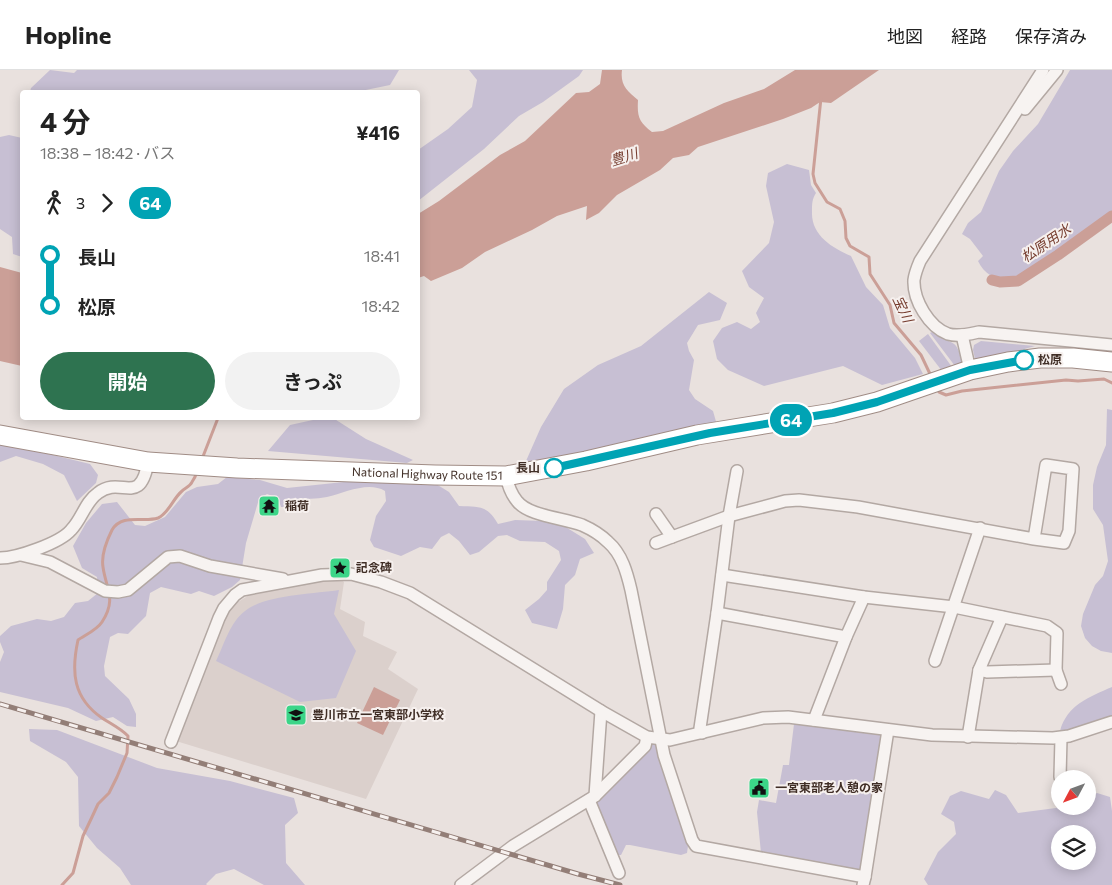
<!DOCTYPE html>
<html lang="ja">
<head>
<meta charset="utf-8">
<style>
  :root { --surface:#fff; --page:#f2f2f2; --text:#222; --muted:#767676; --line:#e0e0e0; --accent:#2e7350 }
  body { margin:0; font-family:Commissioner,"Noto Sans JP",sans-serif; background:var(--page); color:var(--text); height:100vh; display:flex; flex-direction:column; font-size:19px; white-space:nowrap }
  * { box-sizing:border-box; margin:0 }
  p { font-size:16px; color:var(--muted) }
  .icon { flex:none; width:28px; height:28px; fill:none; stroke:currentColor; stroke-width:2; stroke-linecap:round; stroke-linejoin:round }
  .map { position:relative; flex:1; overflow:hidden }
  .panel { position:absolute; left:20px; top:20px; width:400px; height:330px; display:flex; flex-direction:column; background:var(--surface); border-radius:5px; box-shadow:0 2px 12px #0003 }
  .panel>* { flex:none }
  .badge { padding:0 10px; border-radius:16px; font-size:18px; line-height:32px }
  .needle { width:32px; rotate:229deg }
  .controls { position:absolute; left:1051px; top:700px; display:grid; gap:10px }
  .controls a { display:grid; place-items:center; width:45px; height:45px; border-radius:50%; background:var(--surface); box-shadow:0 2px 12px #0003; font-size:25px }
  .map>.badge { position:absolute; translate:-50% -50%; box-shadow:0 0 0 2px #fff }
  .legs { display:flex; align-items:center; gap:8px; height:55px; padding:0 20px; font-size:16px }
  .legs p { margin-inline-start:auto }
  .head { display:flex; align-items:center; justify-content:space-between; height:85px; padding:0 20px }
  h1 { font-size:28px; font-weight:700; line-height:38px }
  .button { display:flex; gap:10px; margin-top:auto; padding:10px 20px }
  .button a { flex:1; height:58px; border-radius:30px; background:var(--accent); color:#fff; font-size:20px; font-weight:700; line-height:58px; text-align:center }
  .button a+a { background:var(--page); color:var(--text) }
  ul { padding:0 20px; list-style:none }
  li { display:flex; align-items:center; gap:18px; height:50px; font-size:19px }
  li i { display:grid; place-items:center; width:8px; height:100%; margin:0 6px; background:currentColor }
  li i::after { content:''; width:12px; height:12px; margin:-6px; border:4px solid; border-radius:50%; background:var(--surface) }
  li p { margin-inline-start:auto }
  li:first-child i { background:linear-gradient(#0000 50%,currentColor 0) }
  li:last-child i { background:linear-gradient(currentColor 50%,#0000 0) }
  header { display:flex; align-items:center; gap:30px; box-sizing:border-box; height:70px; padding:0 25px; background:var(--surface); border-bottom:1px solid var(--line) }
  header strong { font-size:24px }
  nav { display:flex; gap:28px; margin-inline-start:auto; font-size:18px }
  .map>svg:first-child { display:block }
</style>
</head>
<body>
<header>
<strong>Hopline</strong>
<nav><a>地図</a><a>経路</a><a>保存済み</a></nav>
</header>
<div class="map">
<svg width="1112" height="815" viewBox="0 0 1112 815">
  <rect width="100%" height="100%" fill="#e9e1de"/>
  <!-- built -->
  <polygon fill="#dbd0cc" points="341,509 344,512 340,539 365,552 363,566 397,582 388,599 418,619 366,729 176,671 224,547 238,532 251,524 306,513"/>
  <!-- green -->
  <g fill="#c7bfd3" fill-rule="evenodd">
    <polygon points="50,0 74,3 77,0 399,0 390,15 356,22 30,22 31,18"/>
    <polygon points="469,0 583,0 579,6 543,32 519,46 484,79 418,131 418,80 448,59 472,37 477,10"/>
    <path d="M1070,0h42v145c-25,18 -50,37 -76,53 -6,4 -13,10 -20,12 -16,3 -31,-4 -38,-19l5,-5 -13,-17 -8,-5 6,-11 13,-11 18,-41 14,-20 25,-27z"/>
    <polygon points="9,65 22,68 22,187 13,184 12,167 0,159 0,67"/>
    <path d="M787,94l22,6 2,15 5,8c-4,6 -4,11 -4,19 -1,23 20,36 39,44l15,31 17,18 7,23 25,30 8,16 -41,11 -39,-19 -79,20 -36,-16 -11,-11 -4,-18 9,-13 15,-6 14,7 9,-7 -4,-9 8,-15 -15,-11 -7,-16 27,-28 5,-21 -8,-36 2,-13z"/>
    <polygon points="709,222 727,233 720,250 698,255 687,273 689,281 694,290 689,320 695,329 713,341 717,355 531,401 526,391 541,357 564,319 598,295 641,276"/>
    <path d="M932,262c19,15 25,3 30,32l-7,2 -25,-33z"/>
    <polygon points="928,264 952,297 942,301 919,271"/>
    <polygon points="981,271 1035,276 976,293 973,280 974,275"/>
    <polygon points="1107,339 1112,340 1112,583 1101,581 1092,576 1085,568 1081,556 1083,544 1095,515 1103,506 1108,491 1103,455 1093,439 1093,415 1097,397 1106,375"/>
    <polygon points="322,348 333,348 366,369 413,390 407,393 268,381 290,355"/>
    <polygon points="0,375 53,385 90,394 98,405 96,413 77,431 64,405 43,394 16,386 0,392"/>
    <path d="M227,407l33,3 27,8 66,-7 83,3 13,8 10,14c21,1 28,-1 39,18l17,-4 28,1 21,5 21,13 9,14 -14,6 -5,16 -10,10 -2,24 -6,20 -25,-6 -7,-13 14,-11 8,-9v-8l14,-22 -2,-9 -14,-9 -25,-1 -13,-6 -9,1 -19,16 -9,3 -11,-14 -10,-8 -8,4 -9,12 -12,-2 -19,9 -27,-9 -4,-7 6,-24 10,-15 -1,-10c-17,-10 -40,2 -58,6 -11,2 -22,2 -33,2l-7,8h-6l-3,-9 -11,-4 -8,5 -13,44 -6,37 -8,7 -18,9 -15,-5 -8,3 -30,-7 -11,6 -4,23 -18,18 -10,-1 -8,4 -6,29 1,10 24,23 7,15v13l-9,-1 -14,-9 -17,4 -28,-13 -68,-16v-30l4,-10 -4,-10v-6l11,-10 26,-7 14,2 13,-4 11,-14 13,-2 10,-8 -1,-16 -15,-9 -9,-22 13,-23 16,-19 15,-2 18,23 10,1 20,-9 21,-25 11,-5 21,-3z"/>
    <path d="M339,520l-5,24 22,37 -20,47 -36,4 -84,-41c8,-16 14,-39 29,-50 19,-16 68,-17 94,-21z"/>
    <path d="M1112,617v31l-46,15 -6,-2c7,-26 29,-34 52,-44z"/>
    <polygon points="794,654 883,665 861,800 858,801 761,783 757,742 759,730 776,733 783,695 789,695"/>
    <polygon points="29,659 57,660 157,698 230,711 294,728 298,743 285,755 286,793 305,815 264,815 234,799 216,804 206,814 207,815 131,815 120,798 97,778 79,756 78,707 66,692 30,671"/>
    <polygon points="657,673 688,776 687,783 681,785 630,775 626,775 621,785 617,785 595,734 598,728 648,674"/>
    <path d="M995,720l11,5 12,18 53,-7h17v-8l9,-5 13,4 2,14v74h-184l-4,-6 14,-27 18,-18 -2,-12 -13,-8 9,-18 11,-5 28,8zM1060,764h28v27h-28z"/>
  </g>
  <!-- water -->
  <g fill="#cb9f97">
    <path d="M602,0h20c-2,15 5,21 16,30 -1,17 1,22 14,32l11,-1 61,-28 40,-14 31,-19h84l-48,33 -11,-1 -9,6 -28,11 -85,28 -9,8 -16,3 -13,12 -43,25 -18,18 -13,7 1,-14 -30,10 -25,14 -47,22 -23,16 -31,13 -7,-5 -6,2v-64l21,-13 61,-46 25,-14 51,-48 13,-1 11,-8z"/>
    <polygon points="0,197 22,203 22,296 0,291"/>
    <polygon points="374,617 400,630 383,665 357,653"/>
  </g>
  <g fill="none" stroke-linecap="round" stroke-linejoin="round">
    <!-- stream -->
    <g stroke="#cb9f97" stroke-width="3">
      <polyline points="821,28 813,104 815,113 827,132 840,139 845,151 846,168 850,176 869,187 870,204 890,235 894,253 921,285 931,306"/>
      <polyline points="937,319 939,322 946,325 962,321 1066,310 1078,311 1104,309 1112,313"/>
      <polyline points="202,389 218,348"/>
      <path d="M62,815l11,-12 10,-37 9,-19 6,-13 11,-11 8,-16 10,-24 1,-17c-8,-8 -17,-12 -26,-18 -29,-20 -31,-46 -24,-78 7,-5 19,-10 24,-18 15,-23 4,-33 1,-55 -2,-12 4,-27 9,-37 10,-17 32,-7 46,-12 10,-4 15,-19 23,-26 3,-4 9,-5 11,-10 2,-3 4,-7 5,-10"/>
    </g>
    <!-- canal -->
    <polyline stroke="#cb9f97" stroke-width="11" points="992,210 1000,212 1018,211 1058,185 1112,146"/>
    <!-- minor casing -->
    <g stroke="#b3a8a3" stroke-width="14">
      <g id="minor">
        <path d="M1043,0l-123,191c-3,7 -5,12 -6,19 -1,20 15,47 34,54 10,3 21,0 31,-2l133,13"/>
        <polyline points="1025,39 1057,0"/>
        <polyline points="962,265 970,300"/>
        <path d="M506,406c2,9 5,18 11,25 11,15 47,17 65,24 9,4 19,10 26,17 14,12 19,31 23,48l33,165 28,85 4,6 169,31 -2,8"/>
        <polyline points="656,444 672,467 656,473"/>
        <polyline points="672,467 729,446 785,431 799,430 858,437 1034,469 1064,473 1069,461 1073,399 1046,395 1034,469"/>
        <polyline points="21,485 50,492 105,521 118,522 128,520 168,487 180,486 210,496 283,509"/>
        <path d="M0,488c17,0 60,-15 71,-28 11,-11 14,-28 27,-37 23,-18 42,15 50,-31"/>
        <polyline points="722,505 864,527 954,537 1047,556 1057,563 1056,600 1061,614"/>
        <polyline points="717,543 846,567"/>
        <polyline points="935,591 980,458"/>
        <polyline points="979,600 987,602 1056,600"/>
        <polyline points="814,650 846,567 864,527"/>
        <polyline points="702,663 700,658 717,543 729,446 737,401"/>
        <polyline points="968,667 979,600 1002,547"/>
        <polyline points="171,672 219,548 224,538 235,525 242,520 322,505 351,504 381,512 410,523 601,641 647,667 670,670 763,648 788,647 932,665 1053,668 1069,666 1112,652"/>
        <polyline points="1060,707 1061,668"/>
        <polyline points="595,726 601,641"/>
        <polyline points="589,730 619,803"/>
        <polyline points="865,807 888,660"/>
        <polyline points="461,815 513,776 595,726 645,676 647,667"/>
      </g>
    </g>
    <!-- trunk casing -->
    <g stroke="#a08c85" stroke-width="21">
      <g id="trunk">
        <path id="s1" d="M0,365l148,27 89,6 198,7 71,1 80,-15 111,-26 136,-22 44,-11 93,-32 38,-8 32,-4h33l39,4"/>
      </g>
    </g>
    <!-- minor -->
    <use href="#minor" stroke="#f7f3f1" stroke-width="11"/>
    <!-- trunk -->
    <use href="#trunk" stroke="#fff" stroke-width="19"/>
    <!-- rail casing -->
    <g stroke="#937e77" stroke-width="5">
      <polyline id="rail" points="0,634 578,804 620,815"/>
    </g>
    <!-- rail -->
    <use href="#rail" stroke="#f6f0ee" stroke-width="3" stroke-dasharray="9" stroke-linecap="butt"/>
  </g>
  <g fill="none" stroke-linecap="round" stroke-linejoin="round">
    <!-- line-1 casing -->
    <g stroke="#fff" stroke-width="11">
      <polyline id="line-1" points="554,398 710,363 833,343 877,332 970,300 1024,290"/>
    </g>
    <!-- line-1 -->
    <use href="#line-1" stroke="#00a3b4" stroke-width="8"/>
  </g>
  <!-- icons -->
  <defs>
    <g id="temple-square" transform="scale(1.125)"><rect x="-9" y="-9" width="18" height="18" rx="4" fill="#3cd588" stroke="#f6f0ee"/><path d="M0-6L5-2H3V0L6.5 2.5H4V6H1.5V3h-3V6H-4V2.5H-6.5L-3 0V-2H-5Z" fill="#111"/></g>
    <g id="sight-square" transform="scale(1.125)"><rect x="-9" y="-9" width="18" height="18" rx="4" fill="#3cd588" stroke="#f6f0ee"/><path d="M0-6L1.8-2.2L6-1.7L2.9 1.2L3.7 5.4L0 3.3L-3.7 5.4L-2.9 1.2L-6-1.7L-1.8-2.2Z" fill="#111"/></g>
    <g id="school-square" transform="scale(1.125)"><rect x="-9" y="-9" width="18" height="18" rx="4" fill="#3cd588" stroke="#f6f0ee"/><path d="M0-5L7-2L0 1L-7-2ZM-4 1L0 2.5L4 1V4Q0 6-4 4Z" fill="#111"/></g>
    <g id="civic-square" transform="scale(1.125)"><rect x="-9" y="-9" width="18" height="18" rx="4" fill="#3cd588" stroke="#f6f0ee"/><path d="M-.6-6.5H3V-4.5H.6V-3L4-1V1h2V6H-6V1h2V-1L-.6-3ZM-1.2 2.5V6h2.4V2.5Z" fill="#111"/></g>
  </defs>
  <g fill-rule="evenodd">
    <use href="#temple-square" x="269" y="436"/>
    <use href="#sight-square" x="340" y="498"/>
    <use href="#school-square" x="296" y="645"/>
    <use href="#civic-square" x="759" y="718"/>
  </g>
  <!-- markers -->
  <g fill="#fff" stroke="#00a3b4" stroke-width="2.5">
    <circle cx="1024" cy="290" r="9"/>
    <circle cx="554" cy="398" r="9"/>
  </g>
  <g text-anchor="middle" stroke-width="4" stroke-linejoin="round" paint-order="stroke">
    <!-- stop labels -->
    <g font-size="12" font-weight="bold" fill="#402e26" stroke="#f6f0ee" text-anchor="start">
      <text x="1038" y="294">松原</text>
      <text x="540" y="402" text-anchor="end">長山</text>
    </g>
    <!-- street labels -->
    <g font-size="12" fill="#402e26" stroke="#f6f0ee">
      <text dy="4" stroke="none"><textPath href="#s1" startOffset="430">National Highway Route 151</textPath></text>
    </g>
    <!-- poi labels -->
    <g font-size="12" font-weight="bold" fill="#402e26" stroke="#f6f0ee" text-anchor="start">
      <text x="285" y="440">稲荷</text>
      <text x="356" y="502">記念碑</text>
      <text x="312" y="649">豊川市立一宮東部小学校</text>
      <text x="775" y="722">一宮東部老人憩の家</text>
    </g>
    <!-- water labels -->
    <g font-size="14" font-style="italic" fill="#763d2f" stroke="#f6f0ee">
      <text transform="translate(624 87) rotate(-18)" y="5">豊川</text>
      <text transform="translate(1046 173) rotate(-34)" y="5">松原用水</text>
      <text transform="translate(903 239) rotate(65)" y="5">宝川</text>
    </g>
  </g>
</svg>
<div class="controls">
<a><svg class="needle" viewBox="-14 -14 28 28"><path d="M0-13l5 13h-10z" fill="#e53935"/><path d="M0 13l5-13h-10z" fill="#767676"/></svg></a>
<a><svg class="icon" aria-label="layers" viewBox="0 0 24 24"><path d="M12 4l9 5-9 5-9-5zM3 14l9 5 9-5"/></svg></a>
</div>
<b class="badge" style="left:791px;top:350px;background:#00a3b4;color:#fff">64</b>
<section class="panel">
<div class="head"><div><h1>4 分</h1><p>18:38 – 18:42 · バス</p></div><b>¥416</b></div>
<div class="legs"><svg class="icon" aria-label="walk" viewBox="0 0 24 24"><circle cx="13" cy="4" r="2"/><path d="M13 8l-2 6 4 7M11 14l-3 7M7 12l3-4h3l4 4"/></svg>3<svg class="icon" aria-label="forward" viewBox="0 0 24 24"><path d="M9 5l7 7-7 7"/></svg><b class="badge" style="background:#00a3b4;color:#fff">64</b></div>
<ul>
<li><i style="color:#00a3b4"></i><b>長山</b><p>18:41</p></li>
<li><i style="color:#00a3b4"></i><b>松原</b><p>18:42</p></li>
</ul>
<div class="button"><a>開始</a><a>きっぷ</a></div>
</section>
</div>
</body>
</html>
